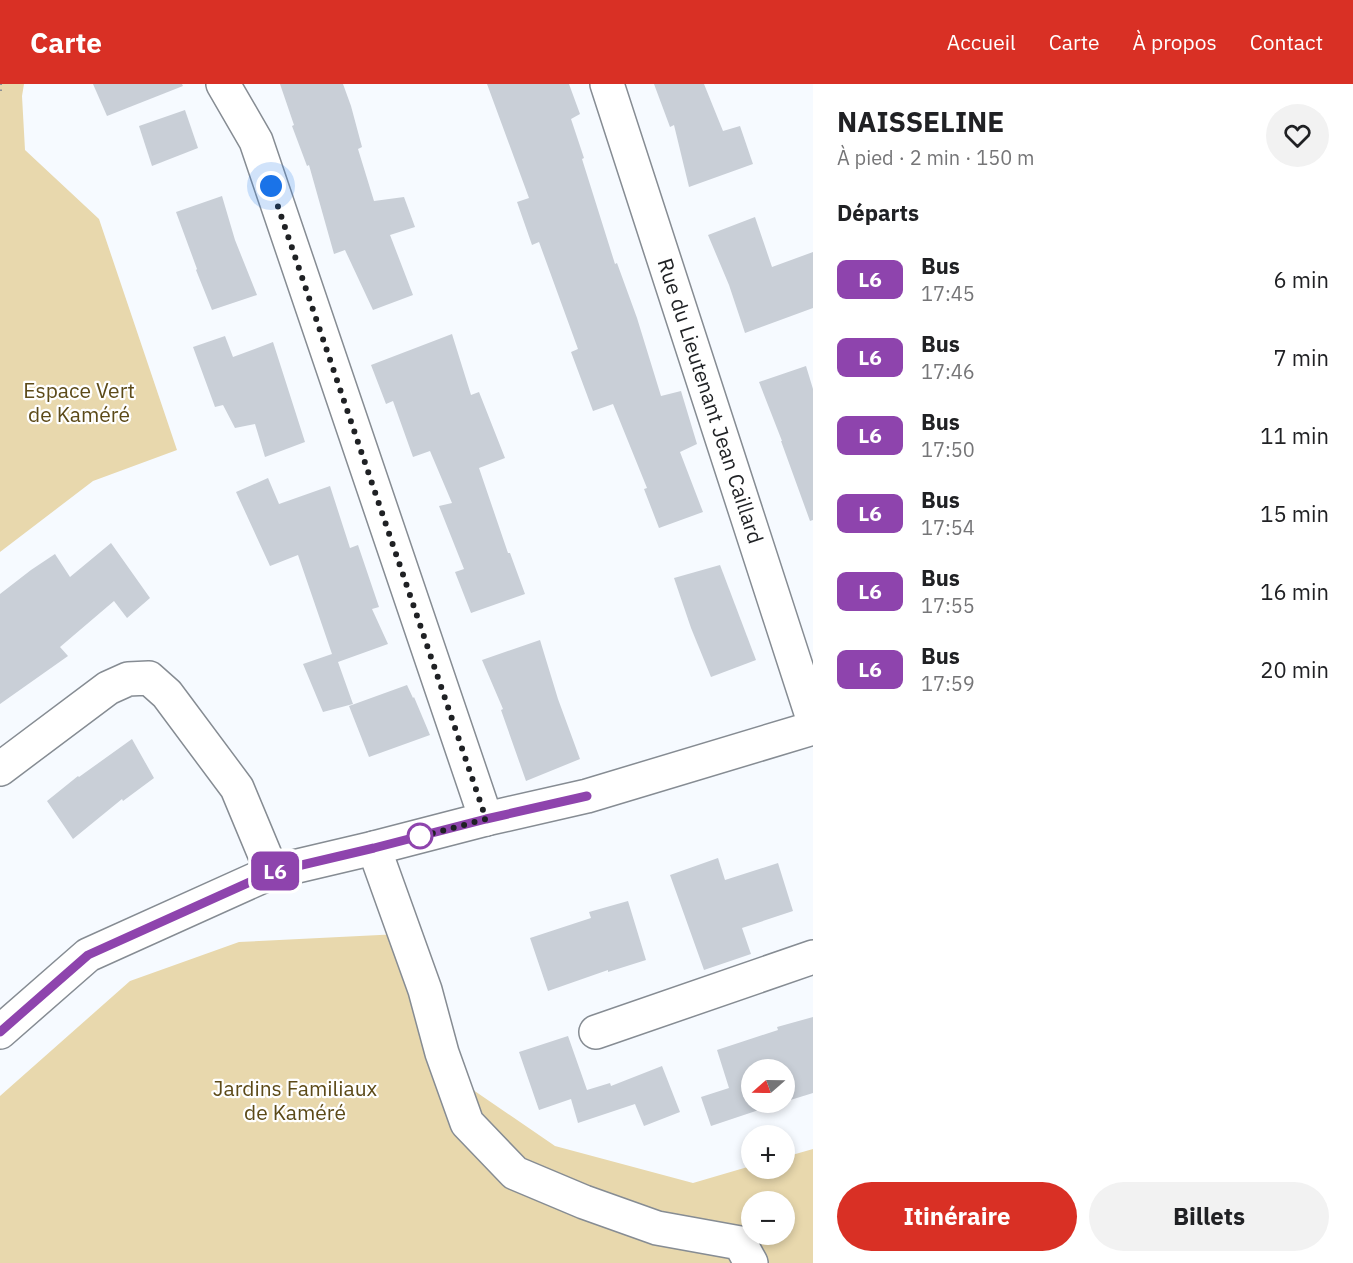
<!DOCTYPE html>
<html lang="fr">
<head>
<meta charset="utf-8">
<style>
  :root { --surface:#fff; --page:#f2f2f2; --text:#202124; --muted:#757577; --accent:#d93025 }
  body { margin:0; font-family:"IBM Plex Sans",sans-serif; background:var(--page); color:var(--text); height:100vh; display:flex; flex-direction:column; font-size:22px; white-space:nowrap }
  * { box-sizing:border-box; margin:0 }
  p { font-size:20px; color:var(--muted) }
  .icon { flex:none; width:33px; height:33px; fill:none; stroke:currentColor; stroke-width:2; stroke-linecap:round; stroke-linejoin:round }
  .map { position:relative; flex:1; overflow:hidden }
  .sheet { display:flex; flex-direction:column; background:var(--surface); width:540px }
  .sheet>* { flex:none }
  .badge { padding:0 12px; border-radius:9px; font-size:21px; line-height:39px }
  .needle { width:39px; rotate:250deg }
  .buttons { position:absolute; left:741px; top:975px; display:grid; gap:12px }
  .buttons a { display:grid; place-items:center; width:54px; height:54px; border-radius:50%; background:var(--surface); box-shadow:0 3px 9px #0003; font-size:30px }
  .you { position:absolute; width:30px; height:30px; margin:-15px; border:4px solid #fff; border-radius:50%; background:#1a73e8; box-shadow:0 0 0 9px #1a73e833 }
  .map>.badge { position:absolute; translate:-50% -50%; box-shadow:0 0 0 3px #fff }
  h2 { padding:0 24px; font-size:22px; line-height:54px }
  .round { display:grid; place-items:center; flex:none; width:63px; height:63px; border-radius:32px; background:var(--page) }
  .summary { display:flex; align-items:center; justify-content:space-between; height:102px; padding:0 24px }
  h1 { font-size:28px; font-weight:800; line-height:45px }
  .primary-button { display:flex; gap:12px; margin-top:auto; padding:12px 24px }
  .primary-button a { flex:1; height:69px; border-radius:36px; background:var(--accent); color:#fff; font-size:24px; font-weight:800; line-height:69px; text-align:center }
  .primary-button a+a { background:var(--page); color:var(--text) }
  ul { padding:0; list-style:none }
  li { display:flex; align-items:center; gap:18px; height:78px; padding:0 24px }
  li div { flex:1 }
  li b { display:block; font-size:22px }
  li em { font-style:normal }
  li .badge { min-width:66px; font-weight:700; text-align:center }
  header { display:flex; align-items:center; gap:36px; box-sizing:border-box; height:84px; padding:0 30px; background:var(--accent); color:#fff }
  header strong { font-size:28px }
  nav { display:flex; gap:33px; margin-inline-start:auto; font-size:21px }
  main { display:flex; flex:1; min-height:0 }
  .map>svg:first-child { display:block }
</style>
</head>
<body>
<header>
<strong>Carte</strong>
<nav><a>Accueil</a><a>Carte</a><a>À propos</a><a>Contact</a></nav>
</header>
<main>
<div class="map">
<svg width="813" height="1179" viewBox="0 0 813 1179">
  <rect width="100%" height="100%" fill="#f6faff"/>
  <!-- green -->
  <g fill="#e8d8ad" fill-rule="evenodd">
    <polygon points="0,0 24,0 22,12 25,66 99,135 177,366 93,397 0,468"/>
    <path d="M420,849l43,150 92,63 138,37 58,-17 1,2h32l1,-11 28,-8v114h-813v-167l130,-115 109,-39zM752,1118h32v32h-32z"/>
  </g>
  <!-- building -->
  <g fill="#c9cfd7">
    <polygon points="93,0 182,0 183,2 107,32"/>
    <polygon points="280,0 343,0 351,22 362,63 358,65 374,117 404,113 415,143 390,151 413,211 373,226 345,166 334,170 309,81 307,82 292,42 294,41"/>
    <polygon points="487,0 569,0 580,30 571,35 584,74 582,75 615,180 617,179 637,234 661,312 681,307 697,360 680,368 703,428 659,444 644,405 647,404 613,320 593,327 571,268 578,265 539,158 532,161 517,118 529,114"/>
    <polygon points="654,0 704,0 723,47 740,42 753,80 689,103 674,41 670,43"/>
    <polygon points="185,26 198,64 152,82 139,42"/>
    <polygon points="222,112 235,156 257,211 212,226 196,186 197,185 176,128"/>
    <polygon points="755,133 772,183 813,168 813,224 745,249 729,201 708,151"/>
    <polygon points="452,250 471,311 479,308 505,374 479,384 508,469 510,469 525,510 471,529 455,488 464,485 439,422 452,419 430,367 413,373 393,317 386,320 371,281"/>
    <polygon points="225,252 233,273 273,258 305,358 265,373 255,340 235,344 223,321 215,323 193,263"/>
    <polygon points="806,282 813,305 813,436 810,437 781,357 782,357 759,298"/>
    <polygon points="268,394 279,420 330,402 350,464 358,461 379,523 372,525 388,560 338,578 353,620 323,628 303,580 332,570 298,471 270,482 236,408"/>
    <polygon points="111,459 150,514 127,534 114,517 60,563 68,572 0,620 0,510 31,486 55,470 70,493"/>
    <polygon points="720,481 756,576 711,593 691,544 674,494"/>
    <polygon points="540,556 558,615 580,675 526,697 501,626 503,625 482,576"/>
    <polygon points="407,601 413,614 414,613 430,651 369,673 349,622"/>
    <polygon points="132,655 154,694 123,717 122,715 73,755 47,717 78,692 79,693"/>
    <polygon points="718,774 725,796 778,779 793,827 742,844 751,870 704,886 670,791"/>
    <polygon points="628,817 646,876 608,888 608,886 548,907 530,854 591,834 589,828"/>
    <polygon points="813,933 813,1009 784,1018 784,986 752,986 752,1018 783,1018 711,1042 701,1013 729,1004 717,966 778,946 777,943"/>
    <polygon points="568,952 587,1006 610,999 611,1002 662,982 680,1028 644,1042 635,1020 578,1039 571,1015 539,1026 519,968"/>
  </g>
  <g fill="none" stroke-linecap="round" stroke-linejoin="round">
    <!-- minor casing -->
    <g stroke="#868c93" stroke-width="36">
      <g id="minor">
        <polyline points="223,0 256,57 486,735"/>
        <polyline points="607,0 813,635"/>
        <polyline points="0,685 108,604 128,595 149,594 167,610 237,704 272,788"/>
        <polyline points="374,764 425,906 442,969 467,1039 515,1089 584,1118 657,1144 740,1159 751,1179"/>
        <polyline points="0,948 88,871 272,788 374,764 486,735 587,712 813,644"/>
        <polyline points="596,948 813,873"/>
      </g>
    </g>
    <!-- path -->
    <polyline stroke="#8d9094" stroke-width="4" stroke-dasharray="1.5 4.5" stroke-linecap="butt" points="0,7 0,0"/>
    <!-- minor -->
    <use href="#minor" stroke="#fff" stroke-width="33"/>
  </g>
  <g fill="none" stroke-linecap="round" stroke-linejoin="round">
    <!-- line casing -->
    <g stroke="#fff" stroke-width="14">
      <polyline id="line" points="0,948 88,871 272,788 374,764 486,735 587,712"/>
    </g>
    <!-- line -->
    <use href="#line" stroke="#8e44ad" stroke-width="9"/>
    <!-- walk -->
    <polyline stroke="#1f2124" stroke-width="6" stroke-dasharray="0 10.8" points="271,102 486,735 419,753 420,752"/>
  </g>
  <!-- markers -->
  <circle fill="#fff" stroke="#8e44ad" stroke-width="3" cx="420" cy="752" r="12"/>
  <g text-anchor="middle" stroke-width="4.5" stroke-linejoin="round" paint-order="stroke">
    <!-- park labels -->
    <g font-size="21" fill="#5c4a18" stroke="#fff">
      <text x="79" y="314">Espace Vert<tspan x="79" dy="24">de Kaméré</tspan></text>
      <text x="295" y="1012">Jardins Familiaux<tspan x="295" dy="24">de Kaméré</tspan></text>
    </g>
    <!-- street labels -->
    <g font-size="21" fill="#1f2124" stroke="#fff">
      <text transform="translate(710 317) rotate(72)" y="7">Rue du Lieutenant Jean Caillard</text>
    </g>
  </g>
</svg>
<div class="buttons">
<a><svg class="needle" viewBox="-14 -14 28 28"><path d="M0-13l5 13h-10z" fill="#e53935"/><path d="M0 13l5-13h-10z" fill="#757577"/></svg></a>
<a>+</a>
<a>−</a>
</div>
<div class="you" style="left:271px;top:102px"></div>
<b class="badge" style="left:275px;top:787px;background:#8e44ad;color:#fff">L6</b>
</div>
<section class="sheet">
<div class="summary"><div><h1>NAISSELINE</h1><p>À pied · 2 min · 150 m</p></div><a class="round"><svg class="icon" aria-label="heart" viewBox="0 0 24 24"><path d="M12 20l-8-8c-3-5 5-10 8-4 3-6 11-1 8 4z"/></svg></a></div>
<h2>Départs</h2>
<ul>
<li><span class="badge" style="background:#8e44ad;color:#fff">L6</span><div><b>Bus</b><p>17:45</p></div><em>6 min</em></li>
<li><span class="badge" style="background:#8e44ad;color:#fff">L6</span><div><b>Bus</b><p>17:46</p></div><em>7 min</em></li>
<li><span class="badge" style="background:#8e44ad;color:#fff">L6</span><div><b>Bus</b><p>17:50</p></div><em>11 min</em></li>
<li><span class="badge" style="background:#8e44ad;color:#fff">L6</span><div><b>Bus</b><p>17:54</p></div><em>15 min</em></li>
<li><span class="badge" style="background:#8e44ad;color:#fff">L6</span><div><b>Bus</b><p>17:55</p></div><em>16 min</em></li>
<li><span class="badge" style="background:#8e44ad;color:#fff">L6</span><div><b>Bus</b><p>17:59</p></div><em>20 min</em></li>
</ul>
<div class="primary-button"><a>Itinéraire</a><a>Billets</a></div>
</section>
</main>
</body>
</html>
